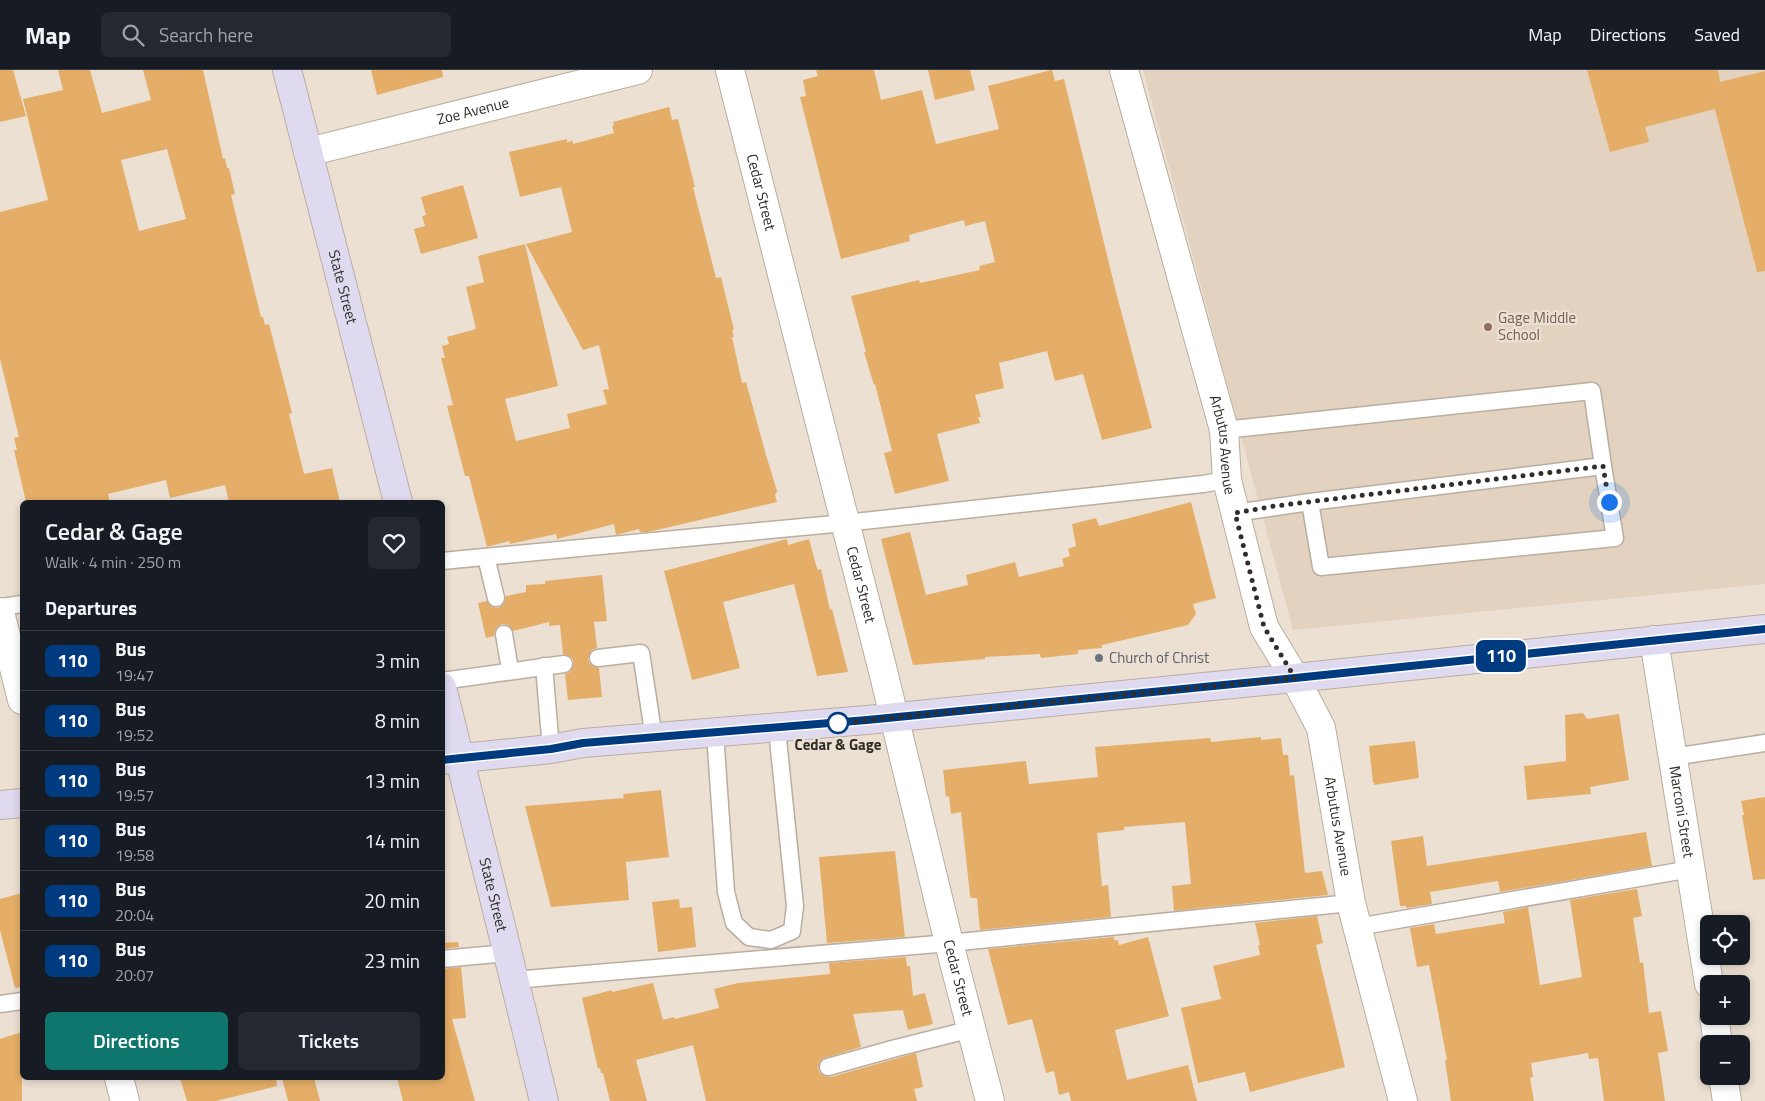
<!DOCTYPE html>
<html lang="en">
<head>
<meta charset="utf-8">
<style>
  :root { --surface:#171b24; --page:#242831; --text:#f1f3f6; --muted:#9ea1a6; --line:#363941; --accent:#0f766e }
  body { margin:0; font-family:"Titillium Web",sans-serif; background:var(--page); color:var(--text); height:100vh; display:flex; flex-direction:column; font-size:19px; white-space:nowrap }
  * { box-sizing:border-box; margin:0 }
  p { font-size:16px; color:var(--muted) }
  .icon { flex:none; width:28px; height:28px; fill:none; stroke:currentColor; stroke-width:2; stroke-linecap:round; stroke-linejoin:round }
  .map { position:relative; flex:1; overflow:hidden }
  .sheet { position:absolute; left:20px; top:430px; width:425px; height:580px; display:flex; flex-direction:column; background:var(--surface); border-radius:8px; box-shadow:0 2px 8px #0003 }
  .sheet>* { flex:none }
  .badge { padding:0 10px; border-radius:8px; font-size:18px; line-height:32px }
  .tools { position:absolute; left:1700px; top:845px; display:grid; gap:10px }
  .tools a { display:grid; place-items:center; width:50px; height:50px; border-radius:8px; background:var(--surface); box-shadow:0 2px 8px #0003; font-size:25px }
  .you { position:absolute; width:25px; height:25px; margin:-12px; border:4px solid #fff; border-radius:50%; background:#1a73e8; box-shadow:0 0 0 8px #1a73e833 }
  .map>.badge { position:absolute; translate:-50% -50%; box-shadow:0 0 0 2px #fff }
  h2 { padding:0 25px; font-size:19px; line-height:45px }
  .round { display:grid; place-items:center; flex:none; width:52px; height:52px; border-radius:8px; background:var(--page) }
  .overview { display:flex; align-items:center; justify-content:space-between; height:85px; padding:0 25px }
  h1 { font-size:24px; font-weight:600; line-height:38px }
  .cta { display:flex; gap:10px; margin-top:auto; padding:10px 25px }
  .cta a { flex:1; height:58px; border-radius:8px; background:var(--accent); color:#fff; font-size:20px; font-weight:600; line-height:58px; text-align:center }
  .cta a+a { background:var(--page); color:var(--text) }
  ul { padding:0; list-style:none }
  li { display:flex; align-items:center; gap:15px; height:60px; padding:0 25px; border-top:1px solid var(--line) }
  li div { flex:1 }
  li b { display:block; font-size:19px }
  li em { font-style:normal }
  li .badge { min-width:55px; font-weight:700; text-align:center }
  header { display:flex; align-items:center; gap:30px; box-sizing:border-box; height:70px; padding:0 25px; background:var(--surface); border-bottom:1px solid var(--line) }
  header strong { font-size:24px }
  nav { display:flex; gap:28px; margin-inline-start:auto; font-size:18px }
  .search { width:350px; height:45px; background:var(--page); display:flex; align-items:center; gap:12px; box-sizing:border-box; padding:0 18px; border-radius:8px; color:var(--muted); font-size:19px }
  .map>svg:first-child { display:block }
</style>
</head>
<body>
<header>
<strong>Map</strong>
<div class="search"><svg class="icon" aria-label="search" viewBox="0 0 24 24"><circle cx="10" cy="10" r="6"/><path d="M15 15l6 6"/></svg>Search here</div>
<nav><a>Map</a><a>Directions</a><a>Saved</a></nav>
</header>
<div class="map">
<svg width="1765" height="1031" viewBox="0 0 1765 1031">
  <rect width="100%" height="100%" fill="#ebe0d2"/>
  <!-- built -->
  <polygon fill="#e3d2bf" points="1143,0 1765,0 1765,514 1293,560"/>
  <!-- building -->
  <g fill="#e4ae68" fill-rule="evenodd">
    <polygon points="0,0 13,0 26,46 0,52"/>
    <path d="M58,0h32l12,43 49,-13 -8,-30h60l20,89 2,-1 2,10h2l6,26 -4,1 30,122h2l2,8 4,-1 23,89 -3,1 15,60 28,-6 8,34h-111l-4,-17 -55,13 -4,-18 -58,14 2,8h-84l-12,-52h3l-3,-12 5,-1 -19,-78v-147l48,-12 -25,-101 40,-9zM167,79l19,70 -47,12 -18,-71z"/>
    <polygon points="371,0 442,0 443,7 377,25"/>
    <polygon points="816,0 874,0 881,30 922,20 936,74 999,59 988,16 1051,0 1052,0 1055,11 1064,9 1115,218 1152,358 1102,370 1083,304 1055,311 1047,281 999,293 1004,318 975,325 981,347 978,347 980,353 937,364 949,411 895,424 884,383 892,381 875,314 874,315 864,282 866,282 851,226 919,210 920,213 980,200 979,196 995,192 985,151 965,156 964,150 909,165 910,171 841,189 800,27 806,26 803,10 818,6"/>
    <polygon points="928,0 970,0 975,20 935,30"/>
    <polygon points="1587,0 1718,0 1720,12 1765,1 1765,201 1757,202 1715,39 1645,57 1649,72 1610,82"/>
    <polygon points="669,37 672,50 678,49 695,117 693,117 716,208 721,207 734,260 732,260 734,267 732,267 742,313 746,312 766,385 777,421 775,425 777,432 648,462 640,462 639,459 616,465 614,454 557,469 556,464 510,474 509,471 487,477 469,406 465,406 447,336 453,335 441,288 445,288 442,276 449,274 447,267 476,259 466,217 484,212 478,186 525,174 558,316 505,329 516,371 570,358 567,344 607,334 603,320 609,319 599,275 583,280 526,174 572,162 561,117 520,127 509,82 567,69 567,72 573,71 573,74 614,63 612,56 614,56 613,52"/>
    <polygon points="463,115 478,168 421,184 414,159 425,156 422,146 426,145 421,127"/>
    <polygon points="1191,432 1216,528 1193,534 1196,544 1188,555 1102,575 1102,578 1078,580 1078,584 1041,588 1040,584 985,587 985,589 913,595 881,469 910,462 926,525 968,515 966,505 1015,492 1019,507 1064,496 1062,489 1070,486 1068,479 1076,476 1072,454 1096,448 1099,456"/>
    <polygon points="787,469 788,475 809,469 816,495 818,500 821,499 830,540 832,539 848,602 817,606 794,514 723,532 740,598 692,610 664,501"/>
    <polygon points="602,505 607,551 594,552 597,578 592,580 588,589 590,594 599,598 602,627 568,630 565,604 570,602 574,593 572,588 563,584 560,555 549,556 549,552 513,561 508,555 502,554 495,560 494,566 486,568 478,533 487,531 493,537 498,538 503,535 506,526 526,522 526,515 545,514 545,511"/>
    <polygon points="1583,643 1587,649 1619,644 1629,710 1590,717 1591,724 1527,730 1524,696 1566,691 1565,645"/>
    <polygon points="1261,667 1261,670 1281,668 1283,685 1288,685 1290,706 1294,705 1305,803 1322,801 1328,825 1174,841 1172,816 1191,814 1185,752 1124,757 1124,760 1097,763 1102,816 1108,815 1111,847 980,860 977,828 971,828 970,825 961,742 951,744 949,726 946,727 943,700 1026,691 1029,714 1098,707 1095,677 1210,668 1211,672"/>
    <polygon points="1415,671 1419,708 1374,715 1374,712 1373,713 1369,676"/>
    <polygon points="661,720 669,787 626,792 629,830 551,837 525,736 624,728 623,724"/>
    <polygon points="1765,727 1765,809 1753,810 1742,745 1744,745 1741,731"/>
    <polygon points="1646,762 1652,796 1500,822 1498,811 1430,822 1432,834 1407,838 1406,836 1400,836 1391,771 1423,766 1427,796"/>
    <polygon points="895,781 905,867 827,873 819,787"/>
    <polygon points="1637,819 1642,846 1633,848 1640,893 1643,892 1649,943 1661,941 1668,981 1658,983 1665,1031 1604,1031 1598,988 1589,989 1588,983 1531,993 1533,1007 1530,1008 1534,1031 1451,1031 1445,990 1447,990 1429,895 1417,897 1410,858 1434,854 1436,864 1505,853 1503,842 1528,837 1540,915 1582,907 1570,830"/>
    <polygon points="22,823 22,917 15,918 0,860 0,829"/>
    <polygon points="679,829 680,838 692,837 696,877 658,882 652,832"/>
    <polygon points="1317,846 1323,873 1316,875 1345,997 1250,1022 1245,1002 1198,1013 1181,938 1221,929 1213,896 1260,885 1258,875 1260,875 1255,853"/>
    <polygon points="1114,867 1114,870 1118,870 1119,875 1148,867 1169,946 1115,960 1127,1010 1188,995 1197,1031 1071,1031 1069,1022 1059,1025 1054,1001 1046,1003 1032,949 1008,955 988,879"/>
    <polygon points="458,872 459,877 442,879 442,873"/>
    <polygon points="906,887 907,896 910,896 913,926 925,923 933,954 908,960 903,940 853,944 861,977 825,988 821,990 818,999 821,1004 831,1007 916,983 923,1017 914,1019 917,1031 706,1031 693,975 636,990 647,1031 610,1031 603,1003 601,1003 600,998 598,999 582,928 612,920 612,922 653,913 663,950 674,947 675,949 719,938 714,919 738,913 830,904 829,893"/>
    <polygon points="461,897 466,948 452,949 475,1031 403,1031 397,1008 442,1008 442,899"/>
    <polygon points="22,962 22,1031 0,1031 0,969"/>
    <polygon points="180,1008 276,1008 277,1016 216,1031 187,1031"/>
    <polygon points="282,1008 314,1008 320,1031 288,1031"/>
  </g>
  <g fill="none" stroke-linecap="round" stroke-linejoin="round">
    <!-- service casing -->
    <g stroke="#b9aea1" stroke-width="19">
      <g id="service">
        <polyline points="1224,360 1592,321 1603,396"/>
        <polyline points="1235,443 1310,432 1603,396 1615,468 1321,497 1310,432"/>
        <polyline points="486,487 496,528"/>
        <polyline points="442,491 845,453 1203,414 1227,410"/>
        <polyline points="0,537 22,534"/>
        <polyline points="504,564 510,600"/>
        <polyline points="598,588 641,583 654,668"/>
        <polyline points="544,596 551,679"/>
        <polyline points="442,611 564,594"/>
        <polyline points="715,663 726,822 734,853 749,867 771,870 792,861 795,836 777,659"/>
        <polyline points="1673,687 1765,673"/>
        <polyline points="1357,857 1691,799"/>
        <polyline points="442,889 507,883"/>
        <polyline points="514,910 949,873 1351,833"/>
        <polyline points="0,934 22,931"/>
        <polyline points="828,997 896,978 972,959"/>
      </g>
    </g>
    <!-- minor casing -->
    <g stroke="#b9aea1" stroke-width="30">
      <g id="minor">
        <path id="s1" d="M730,0l153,601 66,272 41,158"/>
        <path id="s2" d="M1124,0l100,360 3,50 37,147 31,51 26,50 30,175 52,198"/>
        <path id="s3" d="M308,82l330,-82"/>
        <polyline points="0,542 22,630"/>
        <path id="s4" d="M1654,570l55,344"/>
        <polyline points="1714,946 1718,974"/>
        <polyline points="1723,1006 1727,1031"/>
        <polyline points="119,1008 125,1031"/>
      </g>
    </g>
    <!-- secondary casing -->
    <g stroke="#b9aea1" stroke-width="30">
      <g id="secondary">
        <path id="s5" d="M287,0l111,432"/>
        <path id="s6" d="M442,617l102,414"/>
        <polyline points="442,690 551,679 583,673 867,650 1295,608 1765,559"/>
        <polyline points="0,735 22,733"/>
      </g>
    </g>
    <!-- service -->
    <use href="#service" stroke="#fff" stroke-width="16"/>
    <!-- minor -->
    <use href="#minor" stroke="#fff" stroke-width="28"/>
    <!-- secondary -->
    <use href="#secondary" stroke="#e0daf0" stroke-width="28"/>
  </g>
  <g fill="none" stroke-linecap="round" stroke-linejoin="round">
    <!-- line casing -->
    <g stroke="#fff" stroke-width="11">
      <polyline id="line" points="442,690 551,679 583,673 867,650 1295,608 1765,559"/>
    </g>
    <!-- line -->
    <use href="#line" stroke="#003b80" stroke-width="8"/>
    <!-- walk -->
    <polyline stroke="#312d28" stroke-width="5" stroke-dasharray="0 9" points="838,653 1295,608 1264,557 1235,443 1275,436 1603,396 1609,432"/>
  </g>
  <!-- markers -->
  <circle fill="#8d6e63" stroke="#ebe0d2" stroke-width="2" cx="1488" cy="257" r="5"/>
  <circle fill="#6b7280" stroke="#ebe0d2" stroke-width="2" cx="1099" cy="588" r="5"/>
  <circle fill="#fff" stroke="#003b80" stroke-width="2.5" cx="838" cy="653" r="10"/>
  <g text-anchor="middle" stroke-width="4.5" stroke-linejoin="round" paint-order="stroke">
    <!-- street labels -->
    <g font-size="15" fill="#312d28" stroke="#ebe0d2">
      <text dy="5" stroke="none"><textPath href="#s3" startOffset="170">Zoe Avenue</textPath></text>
      <text dy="5" stroke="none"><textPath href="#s1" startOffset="126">Cedar Street</textPath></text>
      <text dy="5" stroke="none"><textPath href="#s5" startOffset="224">State Street</textPath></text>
      <text dy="5" stroke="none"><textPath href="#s2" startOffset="388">Arbutus Avenue</textPath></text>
      <text dy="5" stroke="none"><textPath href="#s1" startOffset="531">Cedar Street</textPath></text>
      <text dy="5" stroke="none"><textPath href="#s4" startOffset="174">Marconi Street</textPath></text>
      <text dy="5" stroke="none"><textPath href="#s2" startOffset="791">Arbutus Avenue</textPath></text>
      <text dy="5" stroke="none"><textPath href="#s6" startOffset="214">State Street</textPath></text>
      <text dy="5" stroke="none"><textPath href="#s1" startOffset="936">Cedar Street</textPath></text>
    </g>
    <!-- education labels -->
    <g font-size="15" fill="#785e54" stroke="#ebe0d2" text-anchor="start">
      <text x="1498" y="253">Gage Middle<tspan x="1498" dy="17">School</tspan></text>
    </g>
    <!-- worship labels -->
    <g font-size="15" fill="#5b616d" stroke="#ebe0d2" text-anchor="start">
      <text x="1109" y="593">Church of Christ</text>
    </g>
    <!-- stop labels -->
    <g font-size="15" font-weight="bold" fill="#312d28" stroke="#ebe0d2">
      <text x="838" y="680">Cedar &amp; Gage</text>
    </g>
  </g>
</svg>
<div class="tools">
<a><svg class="icon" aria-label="locate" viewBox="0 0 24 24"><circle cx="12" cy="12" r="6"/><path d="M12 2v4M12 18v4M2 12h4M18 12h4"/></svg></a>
<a>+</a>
<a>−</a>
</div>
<div class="you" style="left:1609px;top:432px"></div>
<b class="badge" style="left:1501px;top:586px;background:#003b80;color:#fff">110</b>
<section class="sheet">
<div class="overview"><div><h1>Cedar &amp; Gage</h1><p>Walk · 4 min · 250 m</p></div><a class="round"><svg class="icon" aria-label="heart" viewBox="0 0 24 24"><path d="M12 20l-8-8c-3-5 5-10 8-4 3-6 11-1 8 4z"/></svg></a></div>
<h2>Departures</h2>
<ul>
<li><span class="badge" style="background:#003b80;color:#fff">110</span><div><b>Bus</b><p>19:47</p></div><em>3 min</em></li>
<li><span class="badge" style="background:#003b80;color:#fff">110</span><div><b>Bus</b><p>19:52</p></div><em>8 min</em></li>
<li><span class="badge" style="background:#003b80;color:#fff">110</span><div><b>Bus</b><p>19:57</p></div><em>13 min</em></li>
<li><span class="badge" style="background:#003b80;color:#fff">110</span><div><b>Bus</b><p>19:58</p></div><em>14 min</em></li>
<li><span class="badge" style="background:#003b80;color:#fff">110</span><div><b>Bus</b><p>20:04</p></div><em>20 min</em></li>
<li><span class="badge" style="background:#003b80;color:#fff">110</span><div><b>Bus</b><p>20:07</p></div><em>23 min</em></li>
</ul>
<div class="cta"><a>Directions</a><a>Tickets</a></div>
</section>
</div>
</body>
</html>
